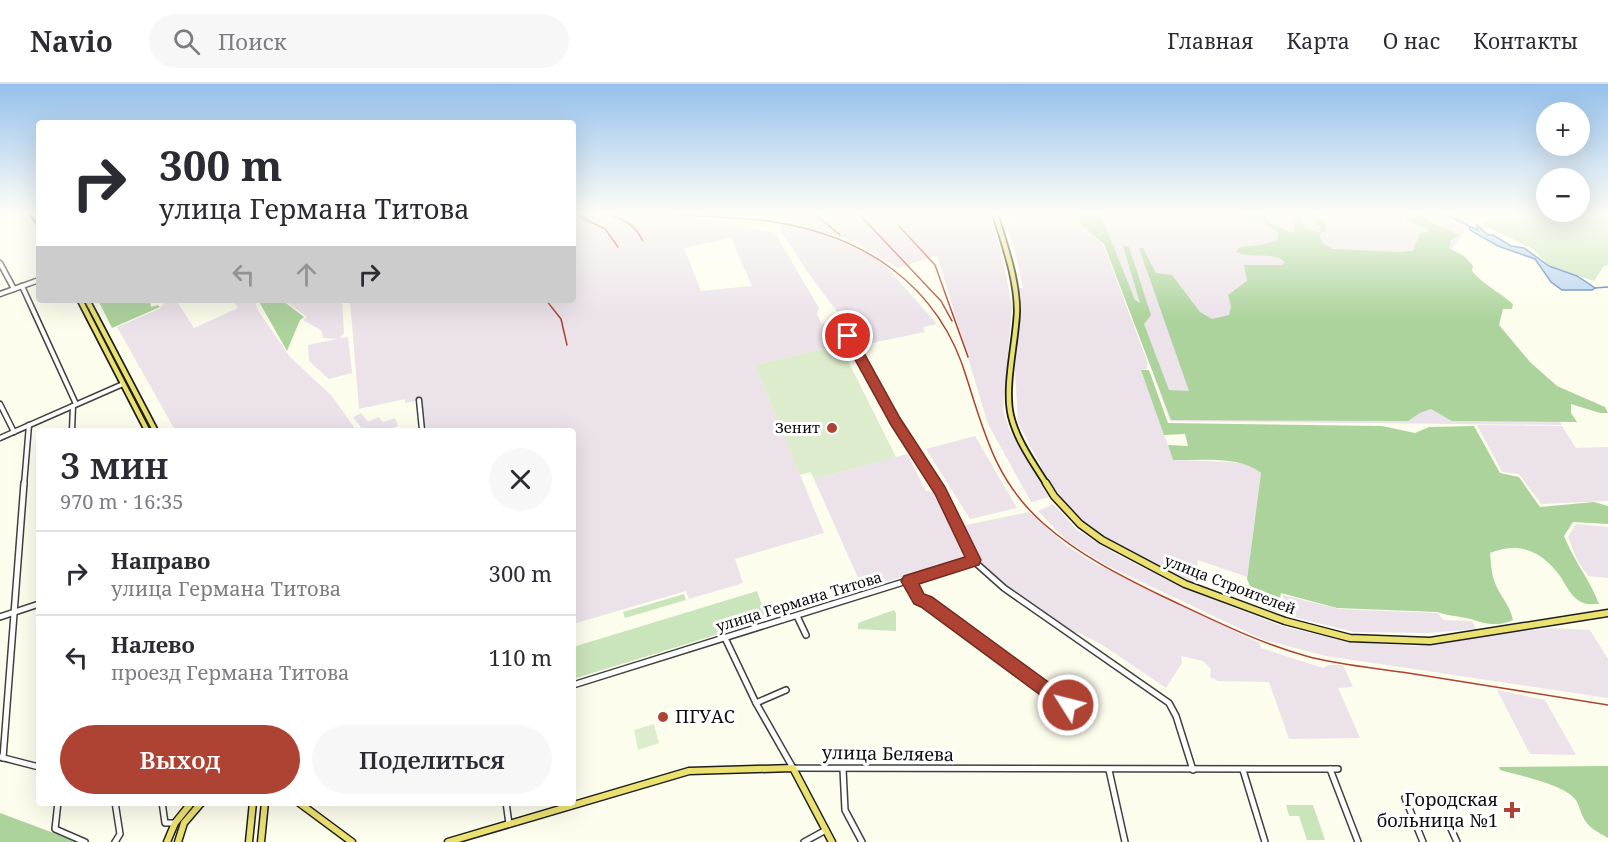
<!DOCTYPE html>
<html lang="ru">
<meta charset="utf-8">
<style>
body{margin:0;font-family:"Noto Serif",serif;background:#f7f7f7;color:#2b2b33;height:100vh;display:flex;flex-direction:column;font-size:22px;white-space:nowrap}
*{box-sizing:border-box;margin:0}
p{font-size:20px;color:#7c7c81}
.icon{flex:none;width:33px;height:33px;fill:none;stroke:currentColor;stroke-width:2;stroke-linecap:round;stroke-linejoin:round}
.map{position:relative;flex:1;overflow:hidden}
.details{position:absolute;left:36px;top:344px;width:540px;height:378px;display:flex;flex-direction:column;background:#fff;border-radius:6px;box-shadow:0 6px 24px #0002}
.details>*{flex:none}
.banner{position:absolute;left:36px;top:36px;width:540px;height:183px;border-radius:6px;box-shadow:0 6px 24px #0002;background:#fff;color:#2b2b33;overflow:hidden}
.buttons{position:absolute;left:1536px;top:18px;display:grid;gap:12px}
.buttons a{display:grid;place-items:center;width:54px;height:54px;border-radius:50%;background:#fff;box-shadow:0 6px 24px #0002;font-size:30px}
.pin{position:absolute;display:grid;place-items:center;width:51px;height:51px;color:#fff;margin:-26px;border:3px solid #fff;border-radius:50%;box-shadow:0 2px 6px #0007}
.me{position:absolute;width:66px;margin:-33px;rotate:306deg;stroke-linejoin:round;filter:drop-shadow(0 0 4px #0008)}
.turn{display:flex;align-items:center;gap:21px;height:126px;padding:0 24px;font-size:27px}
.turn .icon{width:78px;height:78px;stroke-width:2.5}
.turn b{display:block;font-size:42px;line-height:51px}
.lanes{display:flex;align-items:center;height:57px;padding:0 24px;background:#0003;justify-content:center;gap:30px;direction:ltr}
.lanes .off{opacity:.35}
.round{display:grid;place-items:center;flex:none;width:63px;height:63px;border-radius:32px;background:#f7f7f7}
.headline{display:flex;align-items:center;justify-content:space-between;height:102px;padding:0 24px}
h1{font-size:36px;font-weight:600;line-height:45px}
.button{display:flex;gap:12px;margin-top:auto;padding:12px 24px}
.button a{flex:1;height:69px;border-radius:36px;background:#ae4233;color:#fff;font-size:24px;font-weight:600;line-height:69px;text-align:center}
.button a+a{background:#f7f7f7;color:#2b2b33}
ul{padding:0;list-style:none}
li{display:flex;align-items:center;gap:18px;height:84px;padding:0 24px;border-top:2px solid #e1e1e2}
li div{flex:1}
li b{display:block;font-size:22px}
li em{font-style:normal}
header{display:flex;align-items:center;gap:36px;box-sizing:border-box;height:84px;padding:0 30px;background:#fff;border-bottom:2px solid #e1e1e2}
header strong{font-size:28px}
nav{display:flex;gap:33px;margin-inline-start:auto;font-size:21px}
.search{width:420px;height:54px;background:#f7f7f7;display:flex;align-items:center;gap:15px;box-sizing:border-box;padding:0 21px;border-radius:33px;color:#7c7c81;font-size:22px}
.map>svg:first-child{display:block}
.industrial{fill:#ebe2ea;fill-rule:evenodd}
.green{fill:#cae4bb}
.forest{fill:#acd39c}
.pitch{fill:#dceccc}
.water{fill:#b8d1f0;stroke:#467bbf;stroke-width:1.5}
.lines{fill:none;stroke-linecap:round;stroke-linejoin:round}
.stream{stroke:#467bbf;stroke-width:1.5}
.minor-far1-casing{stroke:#404040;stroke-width:7}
.minor-casing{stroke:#404040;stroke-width:8}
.major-far1-casing{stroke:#1e1e1e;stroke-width:8}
.major-casing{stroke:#1e1e1e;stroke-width:9}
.minor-far1{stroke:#fff;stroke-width:4}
.minor{stroke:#fff;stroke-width:5}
.major-far1{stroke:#ebe171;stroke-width:4.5}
.major{stroke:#ebe171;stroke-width:6}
.rail{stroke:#ae4233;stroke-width:1.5}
.route{fill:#ae4233;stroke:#712b21;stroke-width:1.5}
.poi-dot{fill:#ae4233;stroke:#fff;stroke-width:2}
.labels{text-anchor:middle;stroke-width:6;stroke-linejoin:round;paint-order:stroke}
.poi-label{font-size:15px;fill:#0d0d0d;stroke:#fff;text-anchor:end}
.street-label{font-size:15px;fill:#0d0d0d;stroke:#fff}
.near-poi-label{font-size:18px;fill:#0d0d0d;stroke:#fff;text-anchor:start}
.near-street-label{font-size:18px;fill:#0d0d0d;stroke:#fff}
</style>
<header>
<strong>Navio</strong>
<div class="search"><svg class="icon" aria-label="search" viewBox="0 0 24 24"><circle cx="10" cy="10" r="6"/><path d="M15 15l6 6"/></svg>Поиск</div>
<nav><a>Главная</a><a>Карта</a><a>О нас</a><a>Контакты</a></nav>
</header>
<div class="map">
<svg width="1608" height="758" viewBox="0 0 1608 758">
<rect width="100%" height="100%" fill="#fdfdee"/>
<g class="industrial">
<path d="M573 129H609L724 137 775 149 819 224 817 230 821 239 828 241 840 261 755 281 824 449 735 475 743 499 689 515 686 507 573 540V346H426L421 316 405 319V315L359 325 350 216H573ZM731 154 752 202 701 207 684 164Z"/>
<polygon points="783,129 990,129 1002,171 1012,223 1003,326 1009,345 1049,413 1031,418 988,340 937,171 898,184 855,158 780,135"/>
<polygon points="1005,129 1076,129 1080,142 1103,160 1147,277 1147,285 1142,286 1173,376 1230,378 1250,381 1261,389 1247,493 1198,476 1195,499 1156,482 1125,466 1083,438 1062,415 1046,392 1018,338 1015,285 1020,226 1018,204 1023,204 1015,167 1006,140 1027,137 1007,137"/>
<polygon points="1097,129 1484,129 1472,136 1449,170 1481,213 1562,341 1170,337"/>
<polygon points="780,140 817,148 869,170 890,187 937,240 923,243 925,248 862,261 809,190 780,146"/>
<polygon points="167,216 176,216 194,244 238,224 233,216 254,216 259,228 290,273 332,312 356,346 175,346 117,243 159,225"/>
<polygon points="284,216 342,216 344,249 340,254 348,253 352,289 329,295 309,277 308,261 338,255 323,254 321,246 303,236 307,233"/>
<polygon points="361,329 368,338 378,333 383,338 395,334 398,342 389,346 363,346 353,333"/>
<polygon points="1477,341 1562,342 1576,364 1608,363 1608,417 1541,420 1519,390 1502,388"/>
<polygon points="975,352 1017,424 970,435 926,365"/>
<polygon points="907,370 926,407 935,408 953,439 957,452 955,454 966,473 863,505 814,395"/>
<polygon points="1053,420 1077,446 1116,470 1183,504 1285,543 1349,558 1415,562 1549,544 1590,546 1608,575 1608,614 1326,572 1264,556 1106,481 1067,457 1038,427"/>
<polygon points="1029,428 1067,462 1092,478 1259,559 1261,564 1323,584 1328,581 1343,581 1353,603 1338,604 1360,654 1289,655 1269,598 1218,597 1210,593 1211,585 1203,577 1181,572 1182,579 1166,604 1104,562 1080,549 1072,548 1002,499 979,476 961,442"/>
<polygon points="1576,440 1608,443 1608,494 1588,492 1577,476 1568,453"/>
<polygon points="1283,511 1339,525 1438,529 1443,536 1472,537 1476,545 1428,549 1354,548 1282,530"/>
<polygon points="1497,606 1545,616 1576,671 1530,670"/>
</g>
<g class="green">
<polygon points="1497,129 1608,129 1608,181 1604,182 1594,197 1550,182 1533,165 1482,140"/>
<polygon points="757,507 767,535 573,595 573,563"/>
<polygon points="684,510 686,516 625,534 623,528"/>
<polygon points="894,526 896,529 896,547 858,545 858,539"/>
<polygon points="1286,721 1313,721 1325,756 1307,756 1299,732 1289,732"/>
</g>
<g class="forest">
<path d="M1077 129H1100L1135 216 1140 219 1123 162 1129 163 1151 231 1144 240 1169 306 1189 307 1139 164H1143L1156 189 1172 191 1200 228 1212 235 1229 231 1231 223 1228 211 1247 197 1244 181H1282L1285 178C1273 167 1251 175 1236 168L1240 163 1261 161 1277 156 1279 149 1264 139 1232 129H1262L1270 139 1292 149 1294 147 1295 132 1300 133C1302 143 1311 149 1321 148L1320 142 1308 129H1317L1327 142 1325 147 1319 151 1323 159 1332 165 1400 168 1413 167 1420 149 1429 148 1427 144 1407 137 1404 129H1419L1433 139 1459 151 1451 156 1449 164 1464 172 1473 182 1472 187C1483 200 1499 208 1513 220L1512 225H1503L1499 241 1530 278 1557 302 1605 323 1608 329H1600L1571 320V329L1577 338 1452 337 1431 325 1420 329 1408 337 1171 336 1104 160 1081 141Z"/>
<polygon points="98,216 150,216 151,223 158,221 160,223 112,244"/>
<polygon points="258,216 282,216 304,233 300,236 287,267"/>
<path d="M1141 286H1149L1168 339 1382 342 1415 349 1429 343 1474 342 1500 389 1519 393 1540 423 1594 418 1608 422V440L1573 438 1564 452C1574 477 1590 496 1599 520 1593 520 1586 521 1581 518 1571 513 1566 501 1560 492 1542 467 1519 457 1490 469 1491 477 1491 486 1493 493 1497 509 1510 520 1513 536 1496 543 1487 540 1470 535 1459 532 1448 532 1437 528L1337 524 1281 509 1278 527 1270 526 1256 516 1247 495 1261 389C1238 371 1201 377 1173 376L1168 361 1188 362 1185 350 1164 351Z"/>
<path d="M1608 682V754C1598 748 1588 744 1583 733 1580 727 1579 720 1575 715 1564 701 1518 691 1500 686L1499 683Z"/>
<polygon points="0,729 78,758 0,758"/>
</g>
<g class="pitch">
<polygon points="840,261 896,373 814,395 811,388 800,391 755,281"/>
<polygon points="654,640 659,659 638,666 634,646"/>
</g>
<polygon class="water" points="1477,141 1488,151 1493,151 1511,162 1524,164 1549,182 1577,192 1595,204 1592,206 1562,206 1551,198 1535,175 1498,162 1470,146 1469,142 1478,146"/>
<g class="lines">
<g class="stream">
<polyline points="1443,129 1469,142"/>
<polyline points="1595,204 1608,203"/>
</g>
<g class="minor-far1-casing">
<g id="minor-far1">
<polyline points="0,179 14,205"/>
<polyline points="22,202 76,320"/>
<polyline points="0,210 39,196"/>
<polyline points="848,252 895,337 936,401"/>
<polyline points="419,316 422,346"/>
<polyline points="0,320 14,348"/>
<polyline points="72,346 73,322"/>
<polyline points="0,354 123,300"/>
<polyline points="24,401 29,341"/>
</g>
</g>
<g class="minor-casing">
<g id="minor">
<polyline points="935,399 977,480 1004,504 1169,619 1176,632 1193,686"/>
<polyline points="909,497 919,515 1085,634"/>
<polyline points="797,532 806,551"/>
<polyline points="0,533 39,520"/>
<polyline points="725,554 756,619 793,684 1338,685"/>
<polyline points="573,601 974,476"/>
<polyline points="756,619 786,606"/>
<polyline points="0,673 39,683"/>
<polyline points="3,674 24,399"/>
<polyline points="843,685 845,726 862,758"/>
<polyline points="1330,685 1358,758"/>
<polyline points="1109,686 1125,758"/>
<polyline points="1243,686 1265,758"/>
<polyline points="1405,714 1423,758"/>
<polyline points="58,718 55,745 85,758"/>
<polyline points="115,718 120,750 115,758"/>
<polyline points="162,718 165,739 175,739"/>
<polyline points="506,718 509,740"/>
<polyline points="1448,738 1457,758"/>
<polyline points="804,758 826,746"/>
</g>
</g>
<g class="major-far1-casing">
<g id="major-far1">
<polyline points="33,129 39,139"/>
<path d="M995 129C1004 160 1017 194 1017 227 1016 258 1004 303 1011 332 1017 357 1034 380 1047 401"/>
<polyline points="80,216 147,346"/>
<polyline points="87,216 155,346"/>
</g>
</g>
<g class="major-casing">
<g id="major">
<polyline points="1046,399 1054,412 1080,440 1102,456 1185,500 1285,537 1350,554 1430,557 1608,529"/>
<polyline points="298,718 352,758"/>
<polyline points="167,758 175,739 192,718"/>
<polyline points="178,758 184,739 202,718"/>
<polyline points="249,758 253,718"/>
<polyline points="261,758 265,718"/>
<polyline points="448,758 689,687 793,684 832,758"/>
</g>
</g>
<use href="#minor-far1" class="minor-far1"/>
<use href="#minor" class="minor"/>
<use href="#major-far1" class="major-far1"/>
<use href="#major" class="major"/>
<g class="rail">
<polyline points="573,129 605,145 618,163"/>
<path d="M598 129C618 132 634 138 643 157"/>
<polyline points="638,129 664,130"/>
<path d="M658 129C694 133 731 132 767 137 863 150 939 200 967 295 985 352 997 399 1044 440 1079 471 1121 492 1162 512 1209 534 1256 558 1306 572 1339 581 1375 584 1408 589 1475 600 1541 610 1608 621"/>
<polyline points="814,129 840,151"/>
<polyline points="858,129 941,217 952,237"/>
<polyline points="899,142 935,181 968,273"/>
<polyline points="546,216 561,235 567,261"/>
</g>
</g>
<linearGradient id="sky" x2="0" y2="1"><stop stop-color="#95c0eb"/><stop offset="0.55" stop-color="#fefef7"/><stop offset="1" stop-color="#fefef7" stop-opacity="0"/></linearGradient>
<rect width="1608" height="235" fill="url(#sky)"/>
<polygon class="route" points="848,247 853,249 900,334 945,403 981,476 979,481 919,500 924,510 932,513 1073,616 1076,621 1073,627 1068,629 1062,627 921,523 914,520 901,497 904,492 965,473 935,410 891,341 842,252"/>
<g class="poi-dot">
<circle cx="832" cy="344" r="6"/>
<circle cx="663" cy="633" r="6"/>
<path d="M1509 717h6v6h6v6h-6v6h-6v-6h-6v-6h6z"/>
</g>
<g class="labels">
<g class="poi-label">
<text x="820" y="349">Зенит</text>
</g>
<g class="street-label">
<text transform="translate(1230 501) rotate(21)" y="5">улица Строителей</text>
<text transform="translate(799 518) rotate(-17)" y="5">улица Германа Титова</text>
</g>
<g class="near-poi-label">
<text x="675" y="639">ПГУАС</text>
<text x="1498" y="722" text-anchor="end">Городская<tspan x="1498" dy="21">больница №1</tspan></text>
</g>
<g class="near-street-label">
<text transform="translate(888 670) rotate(1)" y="6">улица Беляева</text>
</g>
</g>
</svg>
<div class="buttons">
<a>+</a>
<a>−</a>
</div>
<div class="pin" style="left:848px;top:252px;background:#d93025"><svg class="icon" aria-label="arrive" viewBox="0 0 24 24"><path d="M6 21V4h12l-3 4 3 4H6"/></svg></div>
<svg class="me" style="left:1068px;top:621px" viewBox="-20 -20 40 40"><circle r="17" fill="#ae4233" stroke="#fff" stroke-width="3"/><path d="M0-11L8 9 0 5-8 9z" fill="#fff"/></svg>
<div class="banner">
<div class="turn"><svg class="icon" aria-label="right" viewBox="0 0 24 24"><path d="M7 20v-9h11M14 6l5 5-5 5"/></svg><div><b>300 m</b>улица Германа Титова</div></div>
<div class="lanes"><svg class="icon off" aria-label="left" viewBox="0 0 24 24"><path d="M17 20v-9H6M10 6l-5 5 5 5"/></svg><svg class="icon off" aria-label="ahead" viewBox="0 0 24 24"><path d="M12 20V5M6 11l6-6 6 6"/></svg><svg class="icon" aria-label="right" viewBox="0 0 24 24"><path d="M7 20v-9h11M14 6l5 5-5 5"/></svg></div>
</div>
<section class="details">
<div class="headline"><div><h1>3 мин</h1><p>970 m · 16:35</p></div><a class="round"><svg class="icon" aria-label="close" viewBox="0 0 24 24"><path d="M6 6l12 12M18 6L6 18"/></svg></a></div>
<ul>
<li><svg class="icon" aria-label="right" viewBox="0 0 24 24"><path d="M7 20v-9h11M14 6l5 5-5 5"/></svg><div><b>Направо</b><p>улица Германа Титова</p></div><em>300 m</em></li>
<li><svg class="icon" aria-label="left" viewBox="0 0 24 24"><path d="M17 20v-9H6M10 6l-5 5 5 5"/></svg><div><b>Налево</b><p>проезд Германа Титова</p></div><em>110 m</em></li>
</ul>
<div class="button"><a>Выход</a><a>Поделиться</a></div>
</section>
</div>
